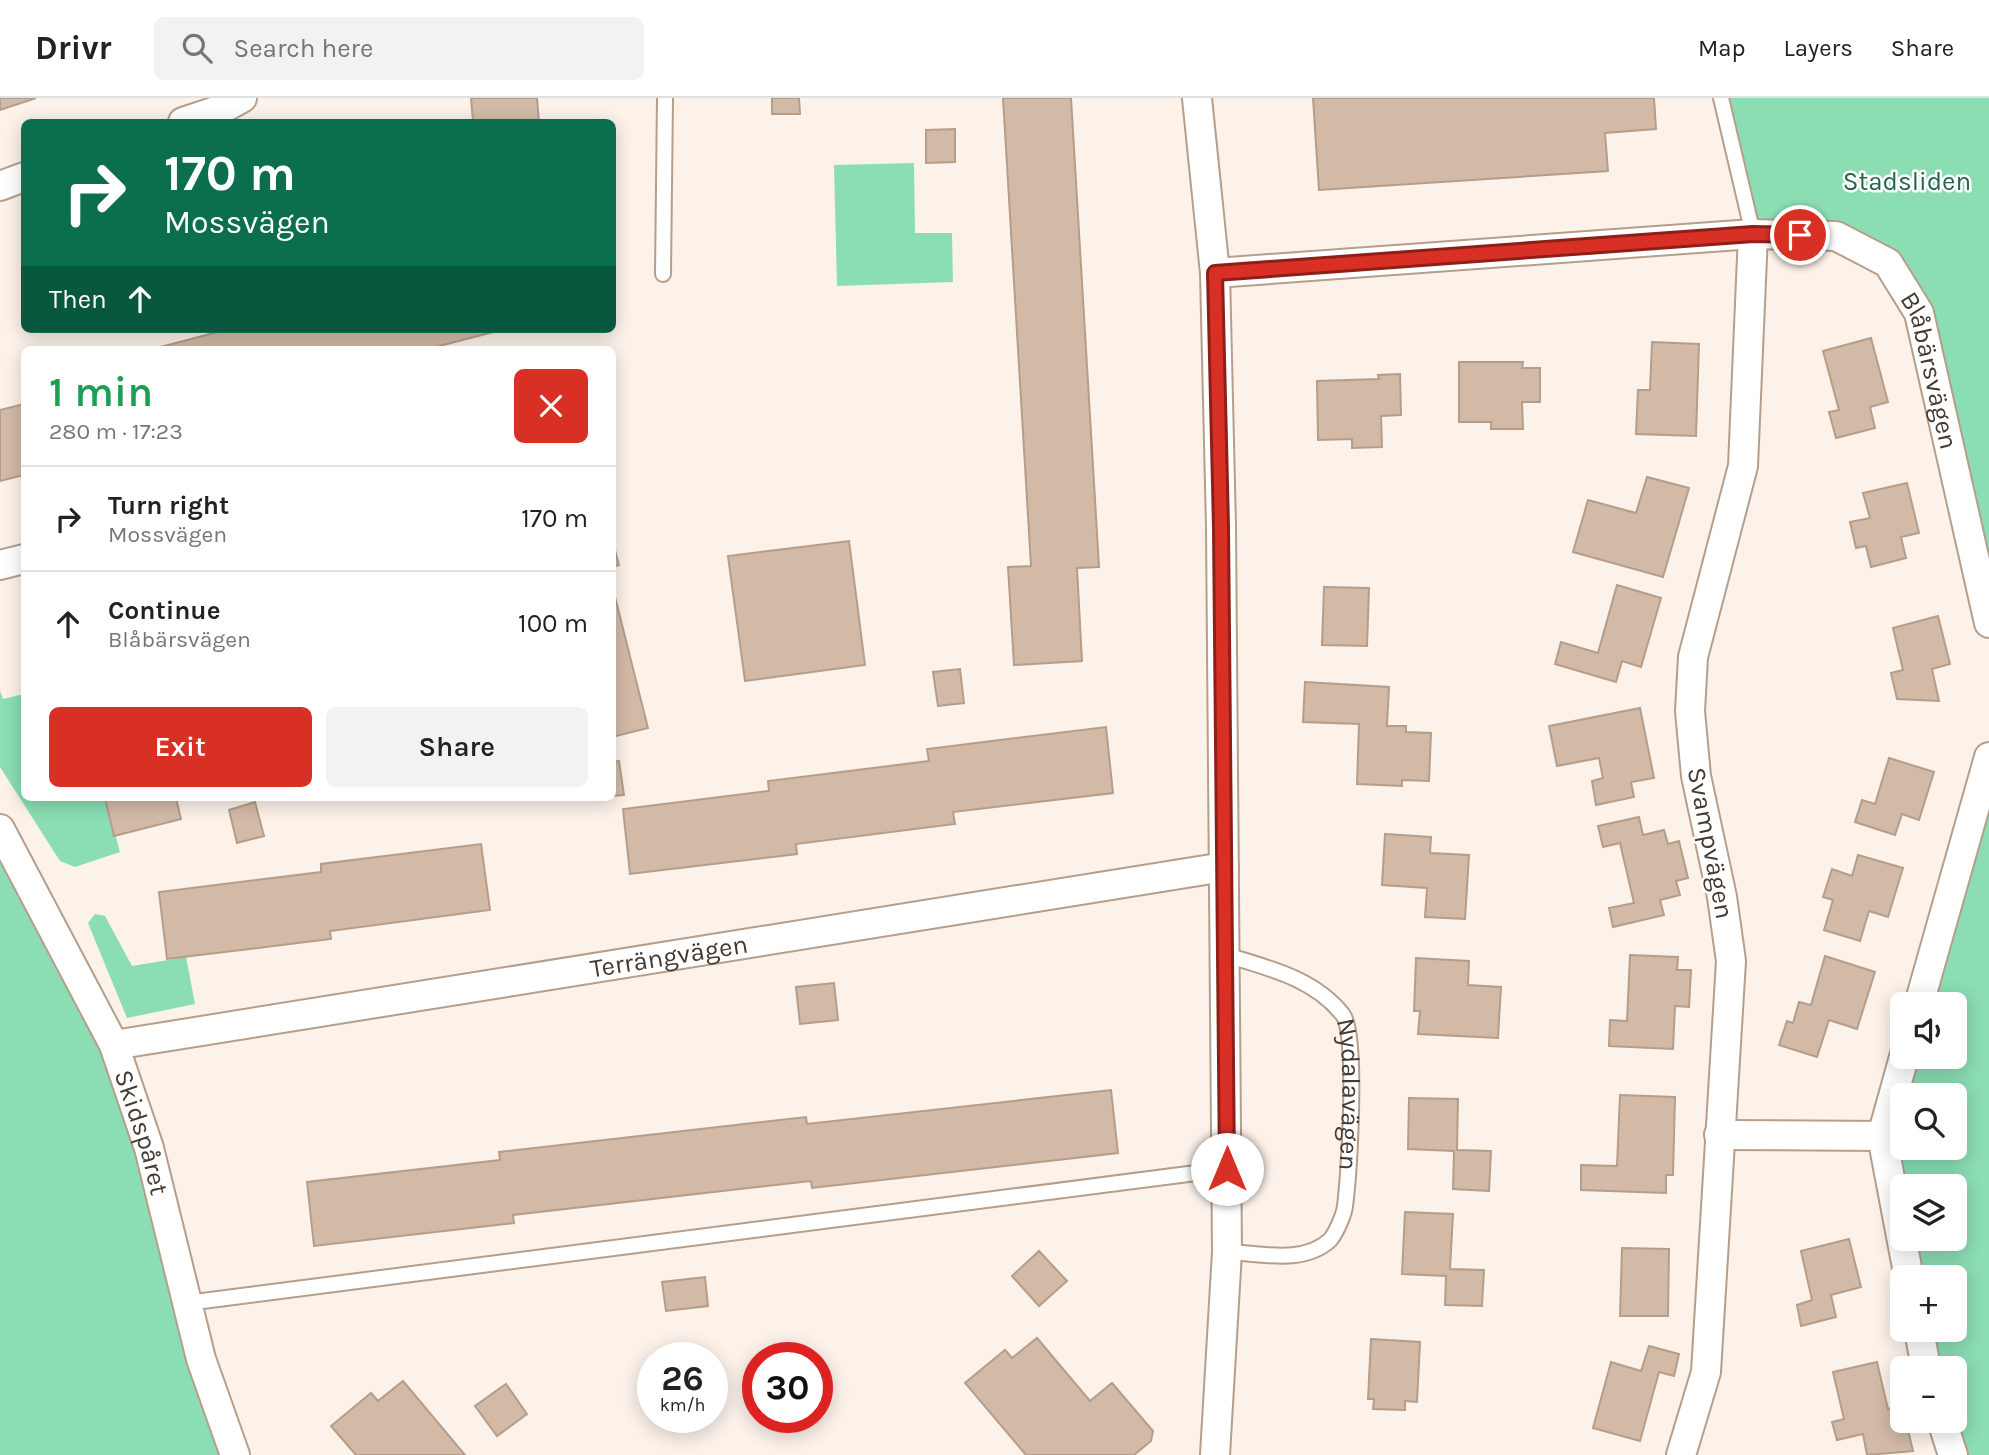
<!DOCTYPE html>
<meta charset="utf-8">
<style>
body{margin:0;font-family:Karla,sans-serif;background:#f2f2f2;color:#222;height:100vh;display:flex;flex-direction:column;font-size:26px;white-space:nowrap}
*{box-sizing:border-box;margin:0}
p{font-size:23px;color:#767676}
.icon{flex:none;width:38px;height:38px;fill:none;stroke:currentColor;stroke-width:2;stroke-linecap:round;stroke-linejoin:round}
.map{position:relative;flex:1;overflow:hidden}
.drawer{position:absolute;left:21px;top:248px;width:595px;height:455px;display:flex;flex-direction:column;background:#fff;border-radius:10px;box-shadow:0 4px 18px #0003}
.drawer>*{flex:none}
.banner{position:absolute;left:21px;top:21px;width:595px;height:214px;border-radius:10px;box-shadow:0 4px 18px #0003;background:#0b6e4f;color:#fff;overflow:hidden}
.buttons{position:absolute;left:1890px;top:894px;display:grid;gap:14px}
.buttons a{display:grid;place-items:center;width:77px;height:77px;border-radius:10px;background:#fff;box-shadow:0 4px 18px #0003;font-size:35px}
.speed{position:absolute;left:637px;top:1244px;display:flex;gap:14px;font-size:35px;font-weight:700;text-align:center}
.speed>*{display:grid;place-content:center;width:91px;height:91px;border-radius:50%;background:#fff;box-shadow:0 4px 18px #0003;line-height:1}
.speed small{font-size:18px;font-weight:400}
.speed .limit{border:10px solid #d22;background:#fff;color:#111}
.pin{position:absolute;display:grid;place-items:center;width:60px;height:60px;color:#fff;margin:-30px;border:4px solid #fff;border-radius:50%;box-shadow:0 2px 7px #0007}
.me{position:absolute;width:77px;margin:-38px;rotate:0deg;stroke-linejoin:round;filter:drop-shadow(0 0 5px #0008)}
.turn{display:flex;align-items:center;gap:24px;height:147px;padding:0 28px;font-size:32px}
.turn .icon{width:91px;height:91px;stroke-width:2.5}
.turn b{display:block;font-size:49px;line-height:60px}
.then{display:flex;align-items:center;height:66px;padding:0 28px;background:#0003;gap:14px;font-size:26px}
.round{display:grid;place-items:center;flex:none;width:74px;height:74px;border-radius:10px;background:#f2f2f2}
.headline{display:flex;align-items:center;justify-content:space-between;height:119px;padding:0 28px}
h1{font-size:42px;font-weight:600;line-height:52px;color:#1e9e55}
.button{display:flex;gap:14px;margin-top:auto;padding:14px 28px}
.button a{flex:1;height:80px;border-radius:10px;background:#d93025;color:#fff;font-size:28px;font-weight:600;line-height:80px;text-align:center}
.button a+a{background:#f2f2f2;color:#222}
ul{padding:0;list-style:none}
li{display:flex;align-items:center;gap:21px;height:105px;padding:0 28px;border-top:2px solid #e0e0e0}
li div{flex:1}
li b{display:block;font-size:26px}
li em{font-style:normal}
header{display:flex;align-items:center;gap:42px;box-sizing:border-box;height:98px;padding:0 35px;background:#fff;border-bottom:2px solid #e0e0e0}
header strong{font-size:33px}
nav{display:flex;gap:38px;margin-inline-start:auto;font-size:24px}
.search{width:490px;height:63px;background:#f2f2f2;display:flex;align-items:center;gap:18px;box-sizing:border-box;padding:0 24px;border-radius:10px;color:#767676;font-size:26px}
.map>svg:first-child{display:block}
.green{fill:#8bddb4;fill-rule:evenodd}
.building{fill:#d2baa6;stroke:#b59d89;stroke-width:2}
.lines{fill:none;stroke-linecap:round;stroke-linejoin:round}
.lane-casing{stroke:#b69e8b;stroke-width:18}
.street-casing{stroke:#b69e8b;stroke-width:32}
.lane{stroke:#fff;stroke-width:14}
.street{stroke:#fff;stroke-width:28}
.route-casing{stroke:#8d1f18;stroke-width:18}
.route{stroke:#d93025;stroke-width:12}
.labels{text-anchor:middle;stroke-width:5;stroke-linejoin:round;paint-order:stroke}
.park-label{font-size:26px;fill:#266549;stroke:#fff}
.street-label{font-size:26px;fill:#443a31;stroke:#fff}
</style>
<header>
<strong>Drivr</strong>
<div class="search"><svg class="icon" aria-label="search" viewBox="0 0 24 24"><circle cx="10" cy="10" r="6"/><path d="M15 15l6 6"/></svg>Search here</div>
<nav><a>Map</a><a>Layers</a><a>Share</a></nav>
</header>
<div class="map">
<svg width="1989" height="1357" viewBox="0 0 1989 1357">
<rect width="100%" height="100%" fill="#fcf2ea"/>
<g class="green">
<polygon points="1721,0 1989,0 1989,525 1924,238 1888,165 1836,138 1753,136"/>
<polygon points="914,65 915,135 952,135 953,184 837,188 834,67"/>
<polygon points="0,593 3,601 24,596 24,700 105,700 120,754 75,769 60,763 0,669"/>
<path d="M1989 659V1357H1953L1942 1323H1955V1270H1926L1919 1232H1955V1180L1909 1179 1882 1038 1904 959H1955V906H1919ZM1902 998H1955V1050H1902ZM1902 1088H1955V1141H1902Z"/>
<polygon points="0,731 114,947 235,1357 0,1357"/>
<polygon points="95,816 105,818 132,868 186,859 195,906 127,920 88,825"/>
</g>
<g class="building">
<polygon points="0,0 36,0 0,12"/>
<polygon points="471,0 537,0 539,24 473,24"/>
<polygon points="772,0 799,0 800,16 772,16"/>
<polygon points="1003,0 1071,0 1099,469 1077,470 1082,563 1014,567 1008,469 1031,468"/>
<polygon points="1313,0 1654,0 1656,31 1605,35 1608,73 1319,92"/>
<polygon points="955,31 955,64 926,65 926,32"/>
<polygon points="229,231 505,231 424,252 149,252"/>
<polygon points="1871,240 1888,304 1870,309 1875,330 1836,340 1829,314 1839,312 1823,253"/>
<polygon points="1652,244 1699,246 1696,338 1636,336 1638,292 1650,292"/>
<polygon points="1459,264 1523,264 1522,270 1540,270 1540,304 1522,304 1523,331 1491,331 1491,324 1459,324"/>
<polygon points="1400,276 1401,317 1381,318 1382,349 1352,350 1352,341 1318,342 1317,283 1379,281 1378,277"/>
<polygon points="24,306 24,377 0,383 0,312"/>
<polygon points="1647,379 1689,390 1663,479 1573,454 1588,402 1636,415"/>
<polygon points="1907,385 1919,435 1901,439 1906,460 1871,469 1866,448 1856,450 1850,424 1870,420 1863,395"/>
<polygon points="612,441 619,467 612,469"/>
<polygon points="849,443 865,567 745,583 728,458"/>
<polygon points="612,487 648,630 612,639"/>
<polygon points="1617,487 1661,500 1641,569 1622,563 1616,584 1555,566 1561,544 1598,555"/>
<polygon points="1324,489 1369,490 1367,548 1322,547"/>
<polygon points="1938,518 1950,566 1932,571 1939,603 1897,601 1891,575 1903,572 1893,530"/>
<polygon points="960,571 964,605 938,608 933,574"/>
<polygon points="1305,584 1389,589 1387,628 1406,628 1406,634 1431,635 1429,683 1402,682 1402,688 1357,686 1359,626 1303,624"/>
<polygon points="1640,610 1654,680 1631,684 1634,699 1596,707 1592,683 1603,680 1599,660 1557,668 1549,628"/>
<polygon points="1106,629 1113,695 953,714 955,726 796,746 797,756 630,776 623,711 769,693 768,683 929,663 927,651"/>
<polygon points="1889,660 1934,674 1919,722 1902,716 1895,737 1855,724 1862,702 1875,706"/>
<polygon points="619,663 624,697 612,698 612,664"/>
<polygon points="105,700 176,700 181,721 114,738"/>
<polygon points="255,704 264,738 237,745 229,712"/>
<polygon points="1639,719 1643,737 1664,732 1668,746 1679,743 1688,780 1676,783 1680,797 1660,802 1664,817 1613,829 1609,810 1634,805 1620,745 1603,749 1598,728"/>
<polygon points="1385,736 1431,739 1430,755 1469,757 1465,821 1425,819 1427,790 1382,787"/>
<polygon points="481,746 490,812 330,833 331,841 167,861 159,794 321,774 321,766"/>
<polygon points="1858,757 1903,770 1888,819 1869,813 1860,843 1824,832 1833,802 1823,799 1832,771 1852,778"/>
<polygon points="1630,857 1678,859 1677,872 1691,872 1689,909 1675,908 1673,951 1609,948 1610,922 1627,923"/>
<polygon points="1825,858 1875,874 1857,931 1829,922 1817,959 1779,947 1787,923 1793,925 1799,904 1811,907"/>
<polygon points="1416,860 1469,863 1468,887 1501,889 1498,940 1418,936 1420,913 1414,913"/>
<polygon points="834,885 838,922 800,926 796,889"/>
<polygon points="1111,992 1118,1055 812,1090 811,1083 513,1117 514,1125 314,1148 307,1084 500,1062 499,1054 806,1019 807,1026"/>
<polygon points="1620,997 1675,999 1673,1077 1666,1077 1666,1095 1581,1092 1581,1067 1617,1068"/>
<polygon points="1409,1000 1458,1001 1457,1052 1491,1053 1489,1093 1453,1091 1454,1053 1408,1051"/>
<polygon points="1405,1114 1453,1116 1450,1171 1484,1172 1482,1208 1445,1207 1446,1178 1402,1176"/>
<polygon points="1849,1141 1861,1189 1831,1197 1836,1219 1801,1228 1797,1207 1812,1202 1801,1153"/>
<polygon points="1622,1150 1669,1151 1668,1218 1620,1218"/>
<polygon points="1039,1153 1067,1183 1039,1208 1012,1178"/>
<polygon points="705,1179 708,1208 666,1213 662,1184"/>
<polygon points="1037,1240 1090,1303 1112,1285 1153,1333 1151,1343 1134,1357 1026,1357 965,1285 1005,1252 1012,1260"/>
<polygon points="1371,1241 1420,1244 1417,1304 1405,1303 1405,1312 1373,1311 1374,1301 1368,1301"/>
<polygon points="1649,1248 1679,1256 1674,1278 1659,1274 1640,1343 1593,1330 1611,1264 1641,1273"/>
<polygon points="1877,1264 1888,1311 1895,1309 1899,1324 1906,1323 1913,1353 1867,1357 1863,1336 1837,1342 1832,1324 1844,1321 1833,1274"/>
<polygon points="403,1283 465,1357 356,1357 331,1328 371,1295 378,1303"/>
<polygon points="506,1286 527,1316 497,1338 475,1308"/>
</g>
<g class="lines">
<g class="lane-casing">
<g id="lane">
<polyline points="1721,0 1753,136"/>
<polyline points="663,176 665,0"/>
<path id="s1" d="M1226 857C1268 870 1314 880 1343 917 1358 937 1349 1077 1345 1108 1344 1117 1336 1135 1330 1142 1303 1167 1260 1155 1227 1154"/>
<polyline points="187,1205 1227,1071"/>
</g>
</g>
<g class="street-casing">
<g id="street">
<polyline points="1197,0 1215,175 1221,429 1227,1154 1215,1357"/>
<polyline points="183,24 222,11 242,0"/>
<polyline points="0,88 24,79"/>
<path id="s2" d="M1215 175 1753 136 1836 138 1888 165 1919 215 1989 525"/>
<polyline points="0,467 24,461"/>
<path id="s3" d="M0 731 114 947 149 1050 201 1261 235 1357"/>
<polyline points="1919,906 1989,659"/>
<path id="s4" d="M114 947 1224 769"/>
<polyline points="1904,959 1882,1038 1909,1180"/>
<polyline points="1719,1037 1882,1038"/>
<polyline points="1919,1232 1926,1270"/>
<polyline points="1942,1323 1953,1357"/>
<polyline points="1681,1357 1706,1274 1731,863 1722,799 1696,678 1690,613 1693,559 1743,368 1753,136"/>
</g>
</g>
<use href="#lane" class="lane"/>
<use href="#street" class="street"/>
</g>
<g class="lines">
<g class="route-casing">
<polyline id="route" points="1227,1071 1221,429 1215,175 1753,136 1800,137"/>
</g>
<use href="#route" class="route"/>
</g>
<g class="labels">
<g class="park-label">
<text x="1907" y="92">Stadsliden</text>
</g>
<g class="street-label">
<text dy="9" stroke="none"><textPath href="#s2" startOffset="798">Blåbärsvägen</textPath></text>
<text transform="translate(1711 745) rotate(79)" y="9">Svampvägen</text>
<text dy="9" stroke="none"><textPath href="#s4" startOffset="562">Terrängvägen</textPath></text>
<text dy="9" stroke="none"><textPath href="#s1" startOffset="214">Nydalavägen</textPath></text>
<text dy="9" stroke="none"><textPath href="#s3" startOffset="336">Skidspåret</textPath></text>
</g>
</g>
</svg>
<div class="buttons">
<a><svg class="icon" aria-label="sound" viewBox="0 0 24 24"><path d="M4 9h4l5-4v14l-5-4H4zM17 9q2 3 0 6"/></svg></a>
<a><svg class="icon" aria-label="search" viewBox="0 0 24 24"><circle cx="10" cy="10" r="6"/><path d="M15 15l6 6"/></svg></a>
<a><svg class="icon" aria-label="layers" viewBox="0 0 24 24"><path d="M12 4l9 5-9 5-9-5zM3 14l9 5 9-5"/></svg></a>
<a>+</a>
<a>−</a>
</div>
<div class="speed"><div>26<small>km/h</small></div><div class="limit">30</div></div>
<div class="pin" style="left:1800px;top:137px;background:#d93025"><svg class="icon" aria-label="arrive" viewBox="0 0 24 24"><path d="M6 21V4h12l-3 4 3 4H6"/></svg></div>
<svg class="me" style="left:1227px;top:1071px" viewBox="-20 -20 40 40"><circle r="19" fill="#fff"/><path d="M0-13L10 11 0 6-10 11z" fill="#d93025"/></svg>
<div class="banner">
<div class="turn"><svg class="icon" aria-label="right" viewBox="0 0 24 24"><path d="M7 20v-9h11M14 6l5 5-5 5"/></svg><div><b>170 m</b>Mossvägen</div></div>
<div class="then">Then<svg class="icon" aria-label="ahead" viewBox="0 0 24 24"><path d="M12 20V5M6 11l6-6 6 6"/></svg></div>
</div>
<section class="drawer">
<div class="headline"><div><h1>1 min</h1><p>280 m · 17:23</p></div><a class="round" style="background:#d93025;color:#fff"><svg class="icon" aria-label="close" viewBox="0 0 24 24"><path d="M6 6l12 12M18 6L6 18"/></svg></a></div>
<ul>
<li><svg class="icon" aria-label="right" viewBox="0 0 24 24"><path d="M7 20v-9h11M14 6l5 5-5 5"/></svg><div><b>Turn right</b><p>Mossvägen</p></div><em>170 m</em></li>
<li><svg class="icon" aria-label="ahead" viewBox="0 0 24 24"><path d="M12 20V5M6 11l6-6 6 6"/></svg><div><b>Continue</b><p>Blåbärsvägen</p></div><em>100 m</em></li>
</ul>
<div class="button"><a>Exit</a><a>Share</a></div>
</section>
</div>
